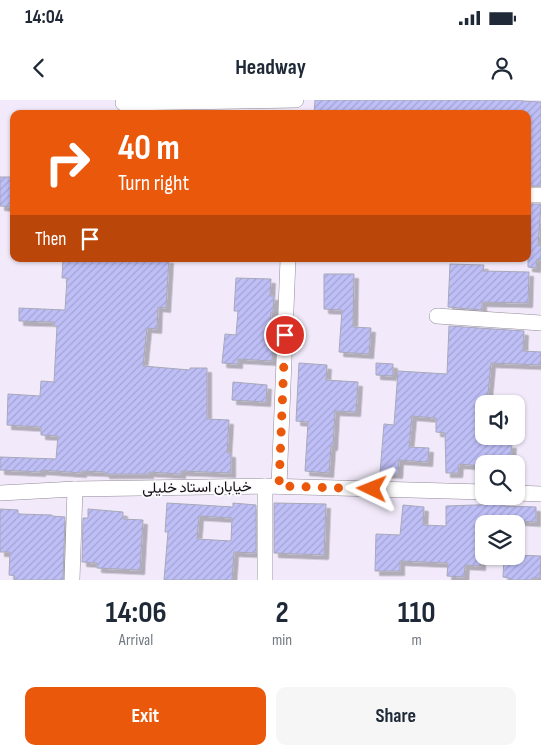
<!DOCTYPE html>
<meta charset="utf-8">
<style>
body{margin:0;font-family:"Sofia Sans Condensed",Vazirmatn,sans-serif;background:#f6f6f7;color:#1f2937;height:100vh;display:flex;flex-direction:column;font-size:19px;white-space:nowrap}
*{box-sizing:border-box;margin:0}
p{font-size:16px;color:#747a83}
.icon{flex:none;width:28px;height:28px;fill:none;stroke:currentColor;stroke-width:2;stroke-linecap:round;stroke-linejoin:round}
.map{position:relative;height:480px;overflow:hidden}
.drawer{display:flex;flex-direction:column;background:#fff;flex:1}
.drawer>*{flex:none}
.hud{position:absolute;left:10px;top:10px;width:521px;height:152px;border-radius:10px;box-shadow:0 1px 4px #0004;background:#ea580c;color:#fff;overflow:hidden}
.controls{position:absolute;left:475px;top:295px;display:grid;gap:10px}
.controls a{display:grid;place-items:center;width:50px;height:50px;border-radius:10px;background:#fff;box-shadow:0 1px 4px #0004;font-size:25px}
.pin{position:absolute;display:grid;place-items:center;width:42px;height:42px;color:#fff;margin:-21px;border:2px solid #fff;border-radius:50%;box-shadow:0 1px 5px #0007}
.me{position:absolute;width:55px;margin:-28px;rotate:272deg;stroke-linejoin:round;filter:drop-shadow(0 0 4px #0008)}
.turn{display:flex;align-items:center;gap:18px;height:105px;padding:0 25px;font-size:22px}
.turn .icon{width:65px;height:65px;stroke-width:2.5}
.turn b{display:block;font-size:35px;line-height:42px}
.then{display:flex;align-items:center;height:48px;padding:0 25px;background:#0003;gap:10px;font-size:19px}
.eta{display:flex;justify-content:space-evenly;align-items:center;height:85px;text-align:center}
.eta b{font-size:30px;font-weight:700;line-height:35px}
.button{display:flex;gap:10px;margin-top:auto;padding:10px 25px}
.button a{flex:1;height:58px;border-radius:10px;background:#ea580c;color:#fff;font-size:20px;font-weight:700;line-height:58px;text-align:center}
.button a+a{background:#f6f6f7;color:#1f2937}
.status{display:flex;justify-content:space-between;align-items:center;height:35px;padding:0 25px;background:#fff;direction:ltr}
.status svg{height:14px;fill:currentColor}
header{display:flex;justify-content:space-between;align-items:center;height:65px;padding:0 25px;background:#fff;font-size:22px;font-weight:700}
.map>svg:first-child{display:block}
.building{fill:url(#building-hatch);stroke:#a7a8b8;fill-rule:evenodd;filter:url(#shadow)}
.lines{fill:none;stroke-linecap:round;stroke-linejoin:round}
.minor-casing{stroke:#928a99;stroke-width:16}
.minor{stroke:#fff;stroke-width:15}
.route{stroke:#ea580c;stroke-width:9;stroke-dasharray:0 16.2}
.labels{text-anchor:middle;stroke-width:4;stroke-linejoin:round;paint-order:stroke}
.street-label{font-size:15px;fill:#110e14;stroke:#fcfafd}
</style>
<div class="status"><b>14:04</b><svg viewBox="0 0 49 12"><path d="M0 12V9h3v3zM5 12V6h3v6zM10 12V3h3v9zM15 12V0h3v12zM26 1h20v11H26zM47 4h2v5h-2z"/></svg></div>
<header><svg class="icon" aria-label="back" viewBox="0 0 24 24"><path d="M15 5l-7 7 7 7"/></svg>Headway<svg class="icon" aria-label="person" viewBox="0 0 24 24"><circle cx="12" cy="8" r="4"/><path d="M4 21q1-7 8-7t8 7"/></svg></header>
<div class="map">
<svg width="541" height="480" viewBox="0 0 541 480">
<defs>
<pattern id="building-hatch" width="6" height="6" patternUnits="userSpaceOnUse" patternTransform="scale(1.25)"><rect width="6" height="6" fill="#bfbff7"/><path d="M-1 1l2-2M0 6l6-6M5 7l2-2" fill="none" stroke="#a3a3d3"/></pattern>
<filter id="shadow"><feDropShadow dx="4.5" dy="4.5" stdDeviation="0" flood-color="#0004"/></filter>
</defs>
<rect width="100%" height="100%" fill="#f2eafa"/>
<g class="building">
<polygon points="315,0 522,0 522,1 541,2 541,86 528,86 528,14 314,14"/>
<polygon points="0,77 14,77 14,107 0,106"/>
<polygon points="528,104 541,104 538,145 541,146 541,160 537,159 536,168 528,167"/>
<polygon points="63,159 169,159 166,208 158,207 157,229 147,228 143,266 190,270 190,268 207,268 207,319 229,320 227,353 231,353 231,373 181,371 181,374 149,372 149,374 105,374 105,372 82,371 82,373 41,370 41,372 0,370 0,357 56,359 58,336 41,335 41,327 7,325 8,294 40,296 41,281 54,282 57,226 54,226 54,222 19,221 19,208 65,210 67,178 62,178"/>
<polygon points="450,164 484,165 483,171 529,172 528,203 482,202 482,210 448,207"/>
<polygon points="324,174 354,174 353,227 371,228 369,254 339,252 342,210 324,209"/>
<polygon points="236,178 271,179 270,196 274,196 273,212 271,212 269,243 273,244 272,261 238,259 238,264 222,263 225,234 236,235 238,211 234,211"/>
<polygon points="449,226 524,231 523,251 541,252 541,265 491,263 487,304 484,304 484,336 499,336 499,343 512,344 510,364 483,364 483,366 459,364 458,373 446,373 445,333 436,332 436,318 412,316 409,347 429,348 428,362 399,360 398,374 380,373 384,324 394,325 398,271 447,274"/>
<polygon points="299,263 327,265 326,280 358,282 356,312 335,311 333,346 331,346 329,373 305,371 308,322 296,321"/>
<polygon points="376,263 393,264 393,276 376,275"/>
<polygon points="233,282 267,285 266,302 232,300"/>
<path d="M167 403 233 407V403L256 405V453L234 452 232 480H164L168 432H165ZM199 416 232 418 231 441 197 439Z"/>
<polygon points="274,403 326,404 324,455 274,453"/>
<polygon points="504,404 504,406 536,407 536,422 505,420 505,423 484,424 484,456 481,456 481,466 465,465 464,477 447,476 448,463 400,461 400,471 375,471 376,434 400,435 403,405 424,407 423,425 446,426 446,406"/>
<polygon points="0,409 18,410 18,414 52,415 52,416 65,417 63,480 14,480 15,476 9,475 10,452 0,452"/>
<polygon points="88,409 123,412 123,419 143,420 140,470 97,468 97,463 82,462 83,418 88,418"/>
<polygon points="516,455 541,456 540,478 532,478 532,480 509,480 510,478 503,477 504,456 516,456"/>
</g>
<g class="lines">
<g class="minor-casing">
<g id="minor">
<polyline points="123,3 296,0"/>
<polyline points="528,95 541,95"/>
<polyline points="437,216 541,223"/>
<polyline points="279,386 288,159"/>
<polyline points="0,393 75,389 265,386 484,392"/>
<polyline points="516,393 541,394"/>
<polyline points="72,480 75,389"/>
<polyline points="265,480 265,386"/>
</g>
</g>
<use href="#minor" class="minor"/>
</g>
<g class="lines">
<polyline class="route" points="285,235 279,386 372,389"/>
</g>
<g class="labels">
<g class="street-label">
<text transform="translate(197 387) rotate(-1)" y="5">خیابان استاد خلیلی</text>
</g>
</g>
</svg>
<div class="controls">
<a><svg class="icon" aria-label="sound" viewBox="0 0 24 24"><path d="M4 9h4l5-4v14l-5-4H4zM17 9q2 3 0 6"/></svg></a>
<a><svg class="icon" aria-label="search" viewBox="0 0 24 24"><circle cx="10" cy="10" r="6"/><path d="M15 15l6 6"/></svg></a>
<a><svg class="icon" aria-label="layers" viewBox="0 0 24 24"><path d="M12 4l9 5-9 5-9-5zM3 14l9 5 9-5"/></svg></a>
</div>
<div class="pin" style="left:285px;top:235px;background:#d93025"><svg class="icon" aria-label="arrive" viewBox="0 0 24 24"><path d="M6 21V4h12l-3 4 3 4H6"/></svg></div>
<svg class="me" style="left:372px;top:389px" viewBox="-20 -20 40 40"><path d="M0-17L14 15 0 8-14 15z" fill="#ea580c" stroke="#fff" stroke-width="4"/></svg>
<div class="hud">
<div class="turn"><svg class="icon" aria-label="right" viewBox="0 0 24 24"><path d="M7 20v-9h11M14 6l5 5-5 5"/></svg><div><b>40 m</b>Turn right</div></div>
<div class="then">Then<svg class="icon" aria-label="arrive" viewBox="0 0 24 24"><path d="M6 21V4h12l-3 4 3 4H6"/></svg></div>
</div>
</div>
<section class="drawer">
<div class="eta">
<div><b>14:06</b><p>Arrival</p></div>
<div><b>2</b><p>min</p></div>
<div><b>110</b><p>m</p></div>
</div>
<div class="button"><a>Exit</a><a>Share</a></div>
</section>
